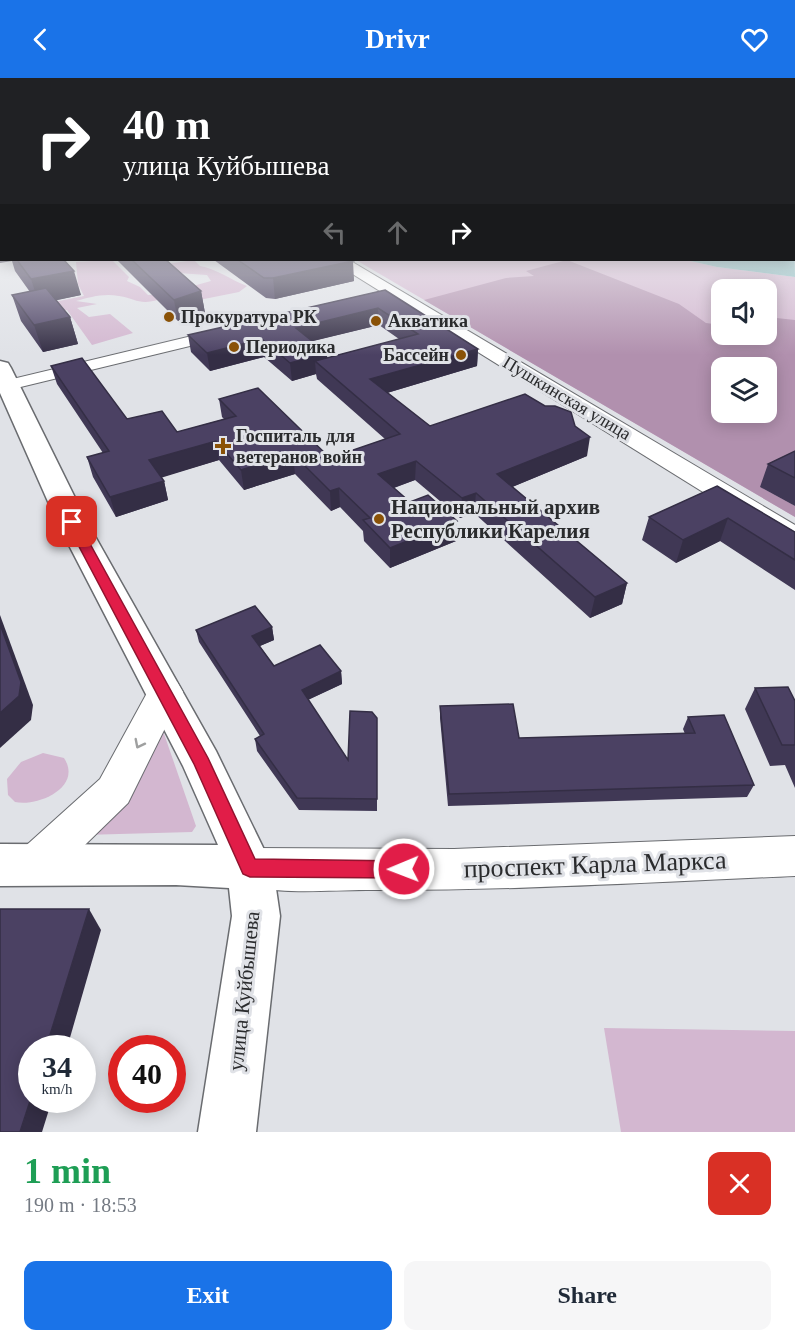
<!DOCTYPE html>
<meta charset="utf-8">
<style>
body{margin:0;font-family:"Times New Roman",serif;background:#f6f6f7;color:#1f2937;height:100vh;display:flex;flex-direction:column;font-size:22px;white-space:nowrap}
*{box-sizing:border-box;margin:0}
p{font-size:20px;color:#747a83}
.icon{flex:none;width:33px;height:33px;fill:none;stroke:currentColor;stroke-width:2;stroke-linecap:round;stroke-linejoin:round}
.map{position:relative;height:1054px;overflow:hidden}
.side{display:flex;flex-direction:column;background:#fff;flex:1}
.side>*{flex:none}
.banner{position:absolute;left:0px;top:0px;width:795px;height:183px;box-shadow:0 3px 15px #0003;background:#202124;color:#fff;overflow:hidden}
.buttons{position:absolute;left:711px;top:201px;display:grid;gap:12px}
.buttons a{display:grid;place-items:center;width:66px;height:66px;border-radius:12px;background:#fff;box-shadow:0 3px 15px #0003;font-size:30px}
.speed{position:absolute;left:18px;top:957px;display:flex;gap:12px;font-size:30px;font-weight:700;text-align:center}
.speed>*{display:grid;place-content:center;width:78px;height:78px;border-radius:50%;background:#fff;box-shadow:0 3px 15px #0003;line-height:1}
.speed small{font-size:15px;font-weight:400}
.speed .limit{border:9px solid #d22;background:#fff;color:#111}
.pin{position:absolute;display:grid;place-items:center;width:51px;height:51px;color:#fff;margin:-26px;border-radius:12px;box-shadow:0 3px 9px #0006}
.me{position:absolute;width:66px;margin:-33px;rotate:269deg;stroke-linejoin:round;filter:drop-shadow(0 0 4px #0008)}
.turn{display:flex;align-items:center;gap:21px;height:126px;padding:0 24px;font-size:27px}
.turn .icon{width:78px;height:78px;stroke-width:2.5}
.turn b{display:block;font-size:42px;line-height:51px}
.lanes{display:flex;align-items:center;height:57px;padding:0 24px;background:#0003;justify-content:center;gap:30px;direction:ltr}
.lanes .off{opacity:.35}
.round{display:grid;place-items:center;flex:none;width:63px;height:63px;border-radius:12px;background:#f6f6f7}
.overview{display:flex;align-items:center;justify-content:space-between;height:102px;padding:0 24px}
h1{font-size:36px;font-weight:700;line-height:45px;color:#1e9e55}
.primary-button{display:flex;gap:12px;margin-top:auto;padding:12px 24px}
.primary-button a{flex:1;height:69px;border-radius:12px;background:#1a73e8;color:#fff;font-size:24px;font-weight:700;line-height:69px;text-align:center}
.primary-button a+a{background:#f6f6f7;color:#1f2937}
header{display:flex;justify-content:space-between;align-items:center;height:78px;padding:0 24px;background:#1a73e8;color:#fff;font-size:27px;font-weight:700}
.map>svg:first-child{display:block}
.green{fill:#d3b7d0;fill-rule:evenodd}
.forest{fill:#b190ae;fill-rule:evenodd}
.water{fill:#82b8bc}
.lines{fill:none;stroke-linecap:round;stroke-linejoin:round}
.minor-casing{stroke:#6a6c70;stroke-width:2}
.tertiary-casing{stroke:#6a6c70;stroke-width:2}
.secondary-casing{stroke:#6a6c70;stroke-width:3}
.minor{fill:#fff;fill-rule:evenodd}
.tertiary{fill:#fff;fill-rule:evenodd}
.secondary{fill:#fff;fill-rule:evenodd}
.wall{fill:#403855;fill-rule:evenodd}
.shaded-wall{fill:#342e45}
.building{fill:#4b4163;stroke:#342e45;stroke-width:1.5}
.oneway{stroke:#9fa0a0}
.route{fill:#e11d48;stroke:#92132f;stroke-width:1.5}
.poi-dot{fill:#8a5207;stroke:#e0e2e7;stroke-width:2}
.labels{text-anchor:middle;stroke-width:6;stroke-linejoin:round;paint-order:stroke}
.far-poi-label{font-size:18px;font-weight:bold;fill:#2a2b2d;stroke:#e0e2e7;text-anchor:start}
.far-street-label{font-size:18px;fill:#2a2b2d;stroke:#e0e2e7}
.poi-label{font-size:21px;font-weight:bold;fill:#2a2b2d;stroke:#e0e2e7;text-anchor:start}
.street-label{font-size:21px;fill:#2a2b2d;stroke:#e0e2e7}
.near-street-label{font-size:26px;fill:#2a2b2d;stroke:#e0e2e7}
</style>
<header><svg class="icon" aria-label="back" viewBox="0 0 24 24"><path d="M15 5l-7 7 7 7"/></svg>Drivr<svg class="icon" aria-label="heart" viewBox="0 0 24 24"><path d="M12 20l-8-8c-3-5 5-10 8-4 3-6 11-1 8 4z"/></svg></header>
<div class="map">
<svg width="795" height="1054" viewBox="0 0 795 1054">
<rect width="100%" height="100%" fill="#e0e2e7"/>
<g class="green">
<path d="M112 182 129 199 127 203 140 209 148 217 164 216 211 203 207 197 178 195 160 187 194 182 200 188C215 190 231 202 247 208L239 214 174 227 160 221C140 228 137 221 119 218 104 215 90 219 76 223L97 226 77 230 89 239 110 236 133 255 92 267 67 232 28 237 19 231 84 218 78 206 76 184Z"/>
<path d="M356 182H686L717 189 795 199V439ZM722 212H766V256H722ZM722 290H766V334H722Z"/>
<polygon points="162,650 196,748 192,754 83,757 113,730 144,693"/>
<path d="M43 675 64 680C83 709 38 729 15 724L8 717 7 701 21 684Z"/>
<polygon points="604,950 795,953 795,1054 621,1054"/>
</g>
<path class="forest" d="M567 182 679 226 706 245 721 247 722 256H766L767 239 795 242V391L760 409 795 428V439L424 222 506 200 534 198 526 193ZM722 290H766V334H722Z"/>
<polygon class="water" points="794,130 795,199 717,189 686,182 794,182"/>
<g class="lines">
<g class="minor-casing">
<polygon id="minor" points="221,251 227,253 229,256 227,259 0,314 0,304"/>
</g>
<g class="tertiary-casing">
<g id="tertiary">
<polygon points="330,182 349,182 795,447 795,468 785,465"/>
<polygon points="165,601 177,604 183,614 128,725 50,801 35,807 20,801 14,787 20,773 100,701 153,604"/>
<path d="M795 758V798C652 804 509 813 366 812 327 812 271 818 235 804L228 790 235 776 250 770 454 771Z"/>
</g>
</g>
<g class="secondary-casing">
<polygon id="secondary" points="0,283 8,285 11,290 87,444 216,673 273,790 280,838 256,1054 198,1054 232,838 229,810 176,807 0,808 0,766 218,767 183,688 57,444 0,315"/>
</g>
<use href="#minor" class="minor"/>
<use href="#tertiary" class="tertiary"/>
<use href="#secondary" class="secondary"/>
</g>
<g class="wall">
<polygon points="2,182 64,182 81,217 56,222 70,239 78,266 43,274 21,243 12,217 30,214 15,193 12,183"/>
<polygon points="117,182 175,182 168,183 201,213 205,235 178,243"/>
<polygon points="214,182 351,182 354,203 275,221 266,220"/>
<path d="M385 212 478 271 477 288 387 315 430 348H575L587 378 512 409 627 505 622 526 590 540 474 435 460 440 415 402 394 410 456 463 390 490 364 463 363 453 340 429 331 433 295 396 244 412 219 382 161 399 164 403 168 422 116 439 93 399 87 379 103 375 57 306 51 288 127 341 177 354 224 341 222 339 219 321 330 380 385 361 317 301 316 296 292 303 264 279 210 293 191 274 188 257ZM379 247 399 261 327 280V275L312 263Z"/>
<polygon points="795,373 795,428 760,409 768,386"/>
<polygon points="717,408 795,454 795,512 720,463 676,485 642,462 649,439"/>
<polygon points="272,549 274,562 260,568 274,588 341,593 342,606 308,622 348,682 377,640 377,733 299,732 257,673 255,661 260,658 199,564 196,552"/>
<polygon points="755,610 795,623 795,710 785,687 770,688 745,631"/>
<polygon points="440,628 519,660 685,656 683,651 688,639 754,707 747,719 448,728 440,640"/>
</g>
<g class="shaded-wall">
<polygon points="2,164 2,182 11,182 12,183 0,185 0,165"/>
<polygon points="353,183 354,203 275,221 273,200"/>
<polygon points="74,193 81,217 39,226 31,201"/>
<polygon points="201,213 205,235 178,243 174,222"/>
<polygon points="378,230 379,247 297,267 296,250"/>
<polygon points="70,239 78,266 43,274 34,247"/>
<polygon points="262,261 264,279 210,293 207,275"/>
<polygon points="478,271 477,288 370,320 370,301"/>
<polygon points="327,275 328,293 315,283 316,296 292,303 290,285"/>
<polygon points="590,359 587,378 495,416 497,396"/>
<polygon points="216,363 219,382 154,402 149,382"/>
<polygon points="293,376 295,396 244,412 241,392"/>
<polygon points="416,383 415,402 379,415 378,396"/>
<polygon points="164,403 168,422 116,439 110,419"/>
<polygon points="339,410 340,429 331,433 330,413"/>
<polygon points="476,415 474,435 460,440 462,420"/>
<polygon points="728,440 720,463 676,485 683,462"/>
<polygon points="457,443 456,463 390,490 390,470"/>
<polygon points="627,505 622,526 590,540 595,519"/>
<polygon points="0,537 33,627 31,642 0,670"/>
<polygon points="272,549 274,562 255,570 252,558"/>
<polygon points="341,593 342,606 303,624 302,612"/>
<polygon points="89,831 101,852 67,970 46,970"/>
<polygon points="32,1017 32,1022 52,1022 42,1054 20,1054"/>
</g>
<g class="building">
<rect x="0" y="130" width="2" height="12"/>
<polygon points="0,148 2,150 2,164 0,165"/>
<polygon points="17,182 64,182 74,193 31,201"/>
<polygon points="132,182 166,182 201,213 174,222"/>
<polygon points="238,182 351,182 353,183 273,200 264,200"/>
<polygon points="46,210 70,239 34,247 12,217"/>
<polygon points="385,212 478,271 370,301 430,348 525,316 545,328 555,328 571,334 575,348 590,359 497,396 627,505 595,519 476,415 462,420 416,383 378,396 410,424 428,417 457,443 390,470 363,442 370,440 339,410 330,413 293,376 241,392 216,363 149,382 164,403 110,419 87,379 109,373 51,288 82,280 127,341 162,333 177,354 236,338 219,321 258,310 330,380 400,356 315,283 418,256 378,230 296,250 327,275 290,285 262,261 207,275 188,257"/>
<polygon points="795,373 795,400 768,386"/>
<polygon points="717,408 795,454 795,482 728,440 683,462 649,439"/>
<polygon points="255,528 272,549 252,558 274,588 320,567 341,593 302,612 348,682 350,633 372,634 377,640 377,721 297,720 255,661 264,656 196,552"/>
<polygon points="0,546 21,604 19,618 0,635"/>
<polygon points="788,609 795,623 795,667 782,667 755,610"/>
<polygon points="513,626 519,660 695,655 688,639 724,637 754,707 449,716 440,628"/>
<polygon points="0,831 89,831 46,970 32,970 32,1017 20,1054 0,1054"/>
</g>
<defs><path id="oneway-chevron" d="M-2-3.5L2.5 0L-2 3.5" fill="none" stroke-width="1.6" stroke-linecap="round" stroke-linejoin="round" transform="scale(1.5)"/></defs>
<use class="oneway" href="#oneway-chevron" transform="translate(139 666) rotate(117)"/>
<linearGradient id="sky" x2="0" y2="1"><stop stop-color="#7fb6d6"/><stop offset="0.47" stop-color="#f1f2f4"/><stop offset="1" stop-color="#f1f2f4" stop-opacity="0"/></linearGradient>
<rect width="795" height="277" fill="url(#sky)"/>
<polygon class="route" points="72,440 78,444 208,680 255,781 404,783 410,785 413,791 410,797 404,800 250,799 243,796 194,686 66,444"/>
<g class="poi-dot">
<circle cx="169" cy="239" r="6"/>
<circle cx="376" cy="243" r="6"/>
<circle cx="234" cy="269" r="6"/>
<circle cx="461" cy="277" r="6"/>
<path d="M220 359h6v6h6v6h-6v6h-6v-6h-6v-6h6z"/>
<circle cx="379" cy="441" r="6"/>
</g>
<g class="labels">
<g class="far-poi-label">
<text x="181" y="245">Прокуратура РК</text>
<text x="388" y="249">Акватика</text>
<text x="246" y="275">Периодика</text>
<text x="449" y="283" text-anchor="end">Бассейн</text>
<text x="236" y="364">Госпиталь для<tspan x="236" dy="21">ветеранов войн</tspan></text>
</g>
<g class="far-street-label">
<text transform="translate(567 320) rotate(31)" y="6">Пушкинская улица</text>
</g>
<g class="poi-label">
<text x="391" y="436">Национальный архив<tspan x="391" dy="24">Республики Карелия</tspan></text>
</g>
<g class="street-label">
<text transform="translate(244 913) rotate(-84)" y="7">улица Куйбышева</text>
</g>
<g class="near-street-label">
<text transform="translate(595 786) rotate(-2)" y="9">проспект Карла Маркса</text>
</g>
</g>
</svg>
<div class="buttons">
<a><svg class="icon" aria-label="sound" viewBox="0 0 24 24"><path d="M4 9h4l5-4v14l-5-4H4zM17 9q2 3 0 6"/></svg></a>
<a><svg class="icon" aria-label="layers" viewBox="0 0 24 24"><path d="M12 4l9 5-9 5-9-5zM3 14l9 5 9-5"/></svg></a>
</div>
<div class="speed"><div>34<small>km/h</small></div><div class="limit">40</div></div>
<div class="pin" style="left:72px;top:444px;background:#d93025"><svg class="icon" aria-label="arrive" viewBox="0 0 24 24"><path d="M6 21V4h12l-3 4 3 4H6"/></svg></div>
<svg class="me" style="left:404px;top:791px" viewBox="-20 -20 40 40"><circle r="17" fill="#e11d48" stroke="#fff" stroke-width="3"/><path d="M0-11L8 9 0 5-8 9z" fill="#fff"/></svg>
<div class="banner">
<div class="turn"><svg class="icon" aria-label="right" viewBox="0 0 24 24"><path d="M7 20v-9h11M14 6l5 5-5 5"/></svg><div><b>40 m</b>улица Куйбышева</div></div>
<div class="lanes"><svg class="icon off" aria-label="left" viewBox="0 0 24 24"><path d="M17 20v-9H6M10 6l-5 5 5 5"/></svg><svg class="icon off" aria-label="ahead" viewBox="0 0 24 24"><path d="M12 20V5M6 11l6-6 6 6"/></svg><svg class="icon" aria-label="right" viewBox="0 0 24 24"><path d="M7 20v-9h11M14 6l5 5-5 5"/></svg></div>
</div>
</div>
<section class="side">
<div class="overview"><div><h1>1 min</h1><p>190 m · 18:53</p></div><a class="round" style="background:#d93025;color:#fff"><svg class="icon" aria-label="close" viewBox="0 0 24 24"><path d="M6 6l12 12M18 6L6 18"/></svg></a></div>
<div class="primary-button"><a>Exit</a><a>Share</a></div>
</section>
